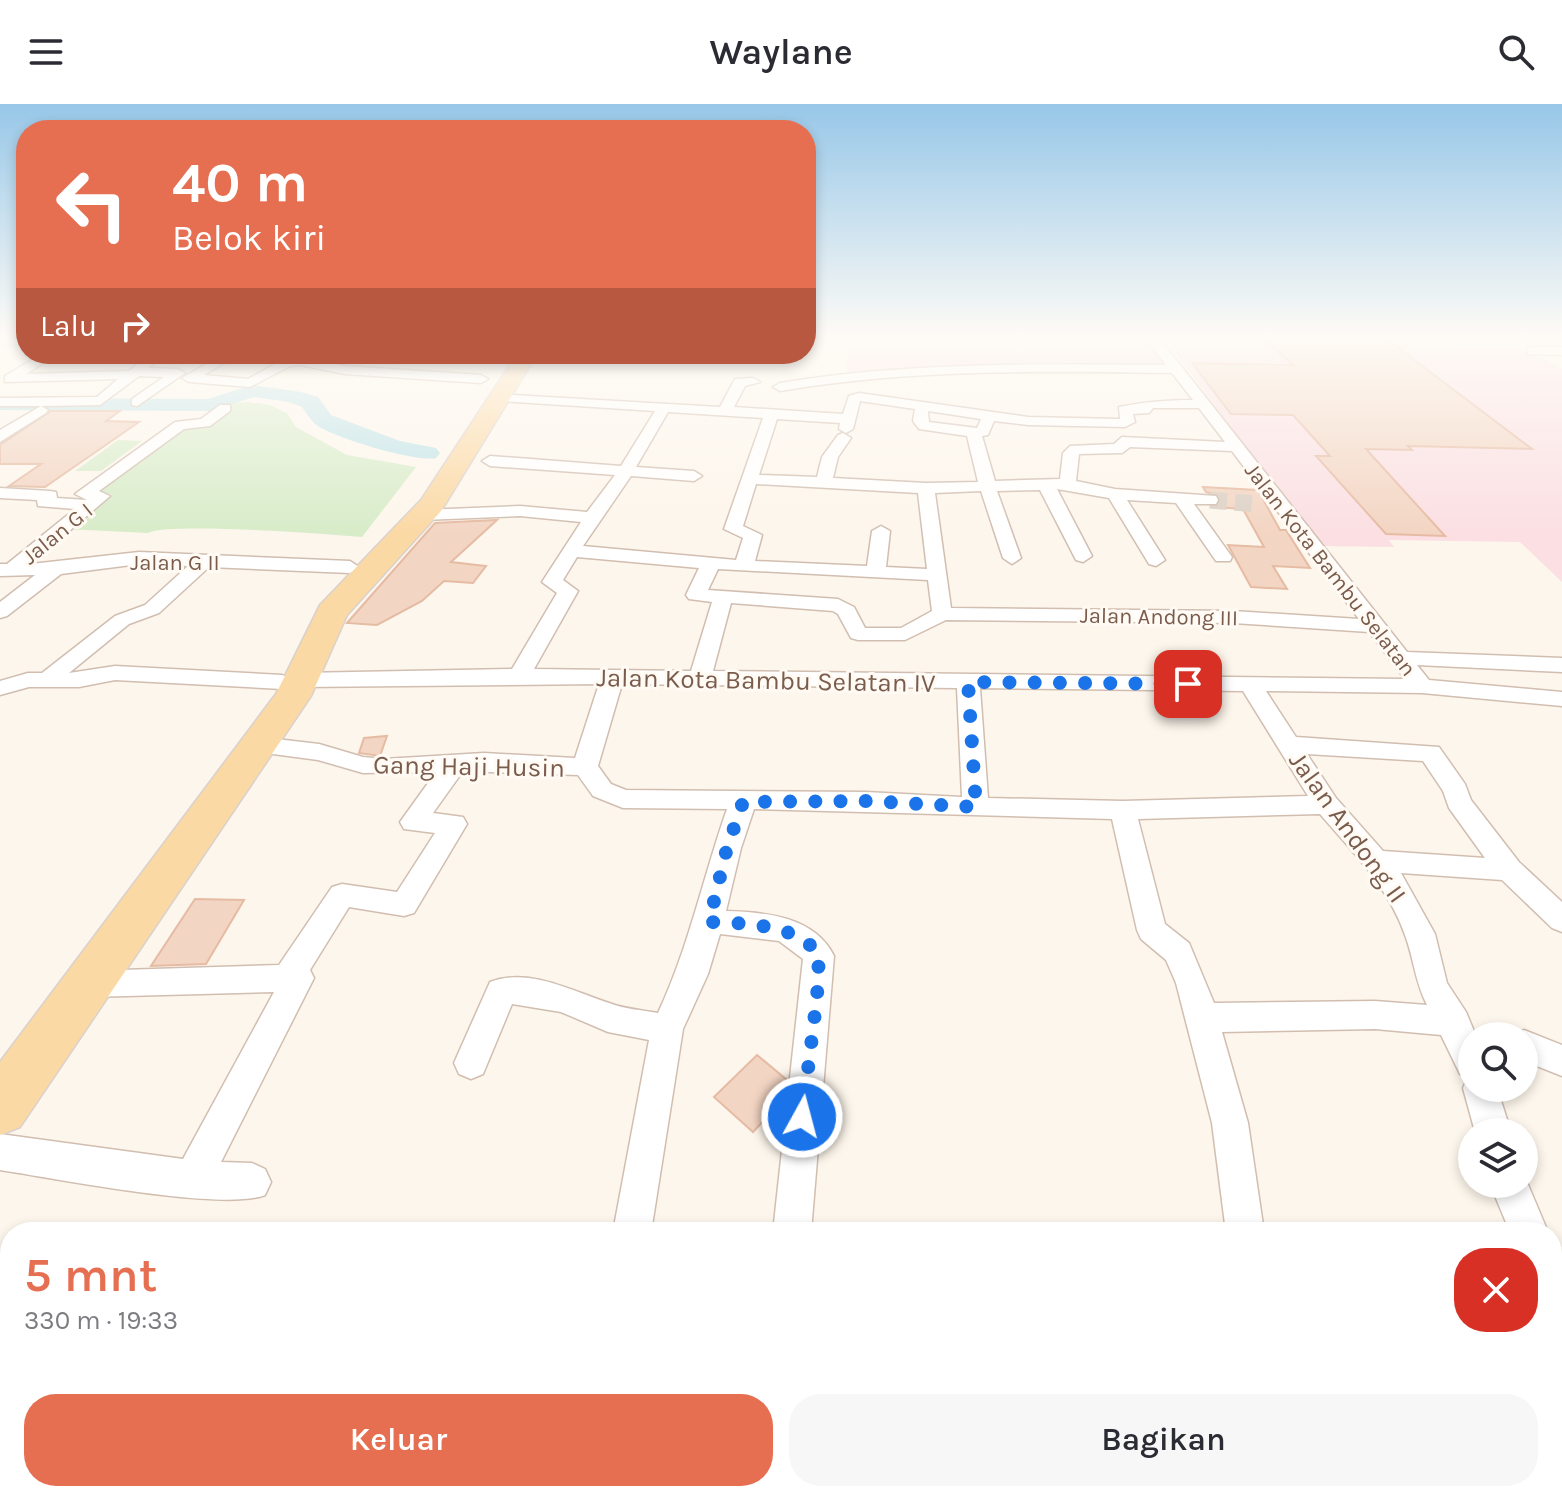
<!DOCTYPE html>
<html lang="id">
<meta charset="utf-8">
<style>
body{margin:0;font-family:Karla,sans-serif;background:#f7f7f7;color:#2b2b33;height:100vh;display:flex;flex-direction:column;font-size:30px;white-space:nowrap}
*{box-sizing:border-box;margin:0}
p{font-size:26px;color:#7c7c81}
.icon{flex:none;width:44px;height:44px;fill:none;stroke:currentColor;stroke-width:2;stroke-linecap:round;stroke-linejoin:round}
.map{position:relative;flex:1;overflow:hidden}
.panel{position:absolute;left:0px;top:1118px;width:1562px;height:280px;display:flex;flex-direction:column;background:#fff;border-radius:32px 32px 0 0;box-shadow:0 4px 12px #0003}
.panel>*{flex:none}
.guide{position:absolute;left:16px;top:16px;width:800px;height:244px;border-radius:32px;box-shadow:0 4px 12px #0003;background:#e76f51;color:#fff;overflow:hidden}
.tools{position:absolute;left:1458px;top:918px;display:grid;gap:16px}
.tools a{display:grid;place-items:center;width:80px;height:80px;border-radius:50%;background:#fff;box-shadow:0 4px 12px #0003;font-size:40px}
.pin{position:absolute;display:grid;place-items:center;width:68px;height:68px;color:#fff;margin:-34px;border-radius:16px;box-shadow:0 4px 12px #0006}
.me{position:absolute;width:88px;margin:-44px;rotate:7deg;stroke-linejoin:round;filter:drop-shadow(0 0 6px #0008)}
.turn{display:flex;align-items:center;gap:28px;height:168px;padding:0 24px;font-size:36px}
.turn .icon{width:104px;height:104px;stroke-width:2.5}
.turn b{display:block;font-size:56px;line-height:68px}
.then{display:flex;align-items:center;height:76px;padding:0 24px;background:#0003;gap:16px;font-size:30px}
.round{display:grid;place-items:center;flex:none;width:84px;height:84px;border-radius:32px;background:#f7f7f7}
.overview{display:flex;align-items:center;justify-content:space-between;height:136px;padding:0 24px}
h1{font-size:48px;font-weight:600;line-height:60px;color:#e76f51}
.button{display:flex;gap:16px;margin-top:auto;padding:16px 24px}
.button a{flex:1;height:92px;border-radius:32px;background:#e76f51;color:#fff;font-size:32px;font-weight:600;line-height:92px;text-align:center}
.button a+a{background:#f7f7f7;color:#2b2b33}
header{display:flex;justify-content:space-between;align-items:center;height:104px;padding:0 24px;background:#fff;font-size:36px;font-weight:600}
.map>svg:first-child{display:block}
.medical{fill:#fbdfe3}
.green{fill:#d8ecc9}
.lines{fill:none;stroke-linecap:round;stroke-linejoin:round}
.river{fill:#bfe3e8;fill-rule:evenodd}
.building{fill:#f3d5c3;stroke:#e6bba3;stroke-width:2}
.street-tunnel{stroke:#dcd0c4;stroke-width:17;stroke-dasharray:17 8;stroke-linecap:butt}
.street-casing{stroke:#d1beb0;stroke-width:3}
.primary-casing{stroke:#dad1cd;stroke-width:3}
.street{fill:#fff;fill-rule:evenodd}
.primary{fill:#fbd9a5;fill-rule:evenodd}
.route{stroke:#1a73e8;stroke-width:14;stroke-dasharray:0 25.2}
.labels{text-anchor:middle;stroke-width:6;stroke-linejoin:round;paint-order:stroke}
.far-street-label{font-size:22px;fill:#7a5c4d;stroke:#fffaf3}
.street-label{font-size:26px;fill:#7a5c4d;stroke:#fffaf3}
</style>
<header><svg class="icon" aria-label="menu" viewBox="0 0 24 24"><path d="M4 6h16M4 12h16M4 18h16"/></svg>Waylane<svg class="icon" aria-label="search" viewBox="0 0 24 24"><circle cx="10" cy="10" r="6"/><path d="M15 15l6 6"/></svg></header>
<div class="map">
<svg width="1562" height="1398" viewBox="0 0 1562 1398">
<rect width="100%" height="100%" fill="#fdf6ec"/>
<g class="medical">
<polygon points="848,233 1147,233 1166,260 1160,264 951,261 847,269"/>
<polygon points="1163,233 1442,233 1458,244 1527,245 1562,265 1562,478 1520,438 1389,436 1394,443 1320,442"/>
</g>
<g class="green">
<path d="M249 298 270 301 287 309 296 323 347 351 416 363 362 433C330 430 166 418 148 429L66 425 112 390H93L184 322 202 323 233 299Z"/>
<polygon points="118,336 142,337 101,367 75,367"/>
</g>
<g class="lines">
<path class="river" d="M252 281 301 288 318 293 331 311 400 337 436 344 440 349 436 354C417 359 327 332 314 319 309 314 306 308 302 303L289 298 254 293 210 307 0 306V294L208 295Z"/>
</g>
<g class="building">
<polygon points="1262,233 1384,233 1532,345 1408,342 1412,346 1366,345 1445,432 1386,430 1316,352 1330,352 1293,311 1231,310 1192,259 1293,261"/>
<polygon points="51,307 120,307 106,317 139,318 45,383 9,382 41,360 0,360 0,341"/>
<polygon points="1203,383 1258,386 1280,426 1286,426 1310,464 1273,462 1287,485 1251,483 1228,441 1264,443 1243,405 1213,403 1221,397 1219,391 1206,388"/>
<polygon points="497,416 451,458 486,462 473,479 444,477 422,497 377,521 347,519 435,419"/>
<polygon points="387,632 380,652 359,649 364,634"/>
<polygon points="195,795 244,796 206,860 151,862"/>
<polygon points="757,951 787,976 785,994 753,1028 714,993"/>
</g>
<g class="lines">
<polyline class="street-tunnel" points="1210,396 1256,400"/>
<g class="street-casing">
<g id="street">
<polygon points="0,233 26,234 26,242 0,239"/>
<path d="M1145 233H1158L1407 548 1562 554V568L1417 561 1429 576 1562 588V602L1422 589 1266 587 1296 633 1439 643 1465 680 1471 696 1519 758 1562 798V828L1552 824 1502 776 1401 769 1435 830 1447 879 1466 908 1476 932H1472V984H1497L1511 1028H1475L1463 984 1468 973 1460 970 1441 931 1375 925 1222 928 1248 1019 1264 1128H1226L1212 1019 1176 879 1166 856 1141 835 1137 826 1112 715 754 705 741 744 726 807C766 808 815 813 834 852L811 1128H773L803 855 779 837 720 830 708 870 683 925 651 1128H613L649 936 608 928 561 908 512 900 483 970 471 975 459 970 454 959 490 878C529 863 572 887 609 899 624 905 642 906 658 909 689 843 703 773 727 705L623 704 593 692 578 671 463 667 433 709 463 713 467 720 414 809 404 812 349 803 310 866 314 874 221 1058 252 1059 265 1065 271 1078 265 1091C224 1108 53 1074 0 1066V1030L183 1055 274 888 90 893 79 890 74 880 79 870 90 867 279 861 332 783 342 780 397 788 435 729 404 725 400 718 436 668 363 669 318 656 250 647 247 641 250 635 259 633 319 640 363 653 384 655 484 649 575 654 599 580 301 583 292 579 282 585 115 576 79 583H29L0 591V577L28 569H42L115 512 145 501 188 462 139 460 61 470 7 512 0 514V498L35 471 0 472V460H7L75 405 38 402 37 396 0 394V384L50 387 56 388 57 394 87 396 75 390 175 318 201 315 220 301H230V307L210 322 184 325 99 387 110 392 31 460 139 448 350 457 359 463 350 469 209 463 159 509 129 520 69 569 115 562 282 571 291 575 301 569 512 565 557 489 542 478 581 418 520 412 423 416 414 411 423 406 520 402 587 408 615 371 490 362 482 357 490 352 621 362 655 307 502 297 495 293 497 290 720 303 735 275 753 274 760 278 745 282 734 303 843 310 849 292 859 289 1028 313 1120 315 1119 303C1144 298 1165 296 1193 296L1172 269C1040 267 910 265 780 287L773 283 780 279C908 258 1036 260 1166 261ZM860 297 915 305 913 317 919 325 967 332 978 378 926 379 833 374 838 353 851 334 843 329 838 331 822 353 817 373 759 371 777 315 840 319 839 325 846 329 853 325ZM1153 304H1199L1225 338 1122 333 1114 340 1070 342 1063 349 1060 375 995 377 982 332 988 331 994 317 1028 321 1125 323 1135 318 1133 310 1149 309ZM928 307 981 315 977 324 929 318ZM668 308 763 314 724 425 743 434 736 456 583 442 631 372 694 377 702 372 694 367 636 363ZM1130 343 1232 347 1359 515 1233 507 951 504 935 389 981 387 1003 454 1012 460 1021 454 997 387 1040 386 1076 456 1083 458 1092 452 1057 385 1109 394 1149 460 1156 462 1165 456 1127 396 1176 399 1216 457H1230L1232 453 1194 400H1216L1218 396 1216 392 1115 385 1076 377 1079 350 1122 349ZM756 380 918 389 927 465 886 463 890 427 881 422 872 427 867 462 755 457 762 431 743 422ZM577 453 699 464 686 491 689 495 712 498 691 567 534 565 578 487 563 476ZM718 465 928 476 932 507 901 524H865L854 503 838 495 708 486ZM731 499 833 507 838 510 851 534 858 536H905L946 516 1233 519 1369 528 1405 575 713 567ZM622 580 957 584 962 693 866 688 626 686 611 680 598 662ZM980 584 1243 587 1308 692 1123 697 988 694ZM1307 650 1423 657 1443 687 1449 704 1485 754 1383 747 1336 694ZM1320 710C1352 747 1389 784 1405 831 1414 855 1415 878 1427 901L1375 897 1214 899 1189 839 1165 820 1138 715Z"/>
<polygon points="1532,243 1562,243 1562,251 1528,250 1528,244"/>
<polygon points="42,250 57,250 26,270 129,267 150,250 164,250 148,264 178,265 185,269 137,302 132,301 132,295 164,273 139,272 100,301 41,302 48,306 46,309 0,338 0,326 41,302 0,302 0,294 97,293 118,275 5,278 5,272"/>
<polygon points="224,250 239,250 204,271 248,275 282,256 300,253 345,262 481,271 488,275 481,279 345,270 300,261 290,262 250,283 189,278 182,274"/>
<polygon points="1524,926 1562,941 1562,972 1524,957 1524,932 1511,932"/>
<polygon points="1524,1071 1548,1128 1510,1128 1490,1080 1524,1080"/>
<polygon points="1552,1161 1562,1165 1562,1222 1552,1217"/>
<polygon points="525,1388 571,1388 570,1398 522,1398"/>
<polygon points="768,1388 871,1388 876,1398 772,1398"/>
<polygon points="1128,1388 1174,1388 1176,1398 1128,1398"/>
<polygon points="1363,1388 1409,1388 1414,1398 1366,1398"/>
<polygon points="1424,1388 1471,1388 1476,1398 1428,1398"/>
</g>
</g>
<g class="primary-casing">
<polygon id="primary" points="517,250 537,250 441,407 347,511 311,592 20,1023 0,1031 0,958 276,590 320,501 421,396"/>
</g>
<use href="#street" class="street"/>
<use href="#primary" class="primary"/>
</g>
<linearGradient id="sky" x2="0" y2="1"><stop stop-color="#97c7e8"/><stop offset="0.54" stop-color="#fefbf6"/><stop offset="1" stop-color="#fefbf6" stop-opacity="0"/></linearGradient>
<rect width="1562" height="429" fill="url(#sky)"/>
<g class="lines">
<path class="route" d="M802 1013 817 893 819 852C801 820 741 819 709 818L727 744 743 698 866 697 976 703 968 578 1188 580"/>
</g>
<g class="labels">
<g class="far-street-label">
<text transform="translate(57 429) rotate(-39)" y="8">Jalan G I</text>
<text x="175" y="466">Jalan G II</text>
<text transform="translate(1331 465) rotate(52)" y="8">Jalan Kota Bambu Selatan</text>
<text transform="translate(1159 512) rotate(1)" y="8">Jalan Andong III</text>
</g>
<g class="street-label">
<text transform="translate(766 576) rotate(1)" y="9">Jalan Kota Bambu Selatan IV</text>
<text transform="translate(469 662) rotate(1)" y="9">Gang Haji Husin</text>
<text transform="translate(1348 723) rotate(54)" y="9">Jalan Andong II</text>
</g>
</g>
</svg>
<div class="tools">
<a><svg class="icon" aria-label="search" viewBox="0 0 24 24"><circle cx="10" cy="10" r="6"/><path d="M15 15l6 6"/></svg></a>
<a><svg class="icon" aria-label="layers" viewBox="0 0 24 24"><path d="M12 4l9 5-9 5-9-5zM3 14l9 5 9-5"/></svg></a>
</div>
<div class="pin" style="left:1188px;top:580px;background:#d93025"><svg class="icon" aria-label="arrive" viewBox="0 0 24 24"><path d="M6 21V4h12l-3 4 3 4H6"/></svg></div>
<svg class="me" style="left:802px;top:1013px" viewBox="-20 -20 40 40"><circle r="17" fill="#1a73e8" stroke="#fff" stroke-width="3"/><path d="M0-11L8 9 0 5-8 9z" fill="#fff"/></svg>
<div class="guide">
<div class="turn"><svg class="icon" aria-label="left" viewBox="0 0 24 24"><path d="M17 20v-9H6M10 6l-5 5 5 5"/></svg><div><b>40 m</b>Belok kiri</div></div>
<div class="then">Lalu<svg class="icon" aria-label="right" viewBox="0 0 24 24"><path d="M7 20v-9h11M14 6l5 5-5 5"/></svg></div>
</div>
<section class="panel">
<div class="overview"><div><h1>5 mnt</h1><p>330 m · 19:33</p></div><a class="round" style="background:#d93025;color:#fff"><svg class="icon" aria-label="close" viewBox="0 0 24 24"><path d="M6 6l12 12M18 6L6 18"/></svg></a></div>
<div class="button"><a>Keluar</a><a>Bagikan</a></div>
</section>
</div>
